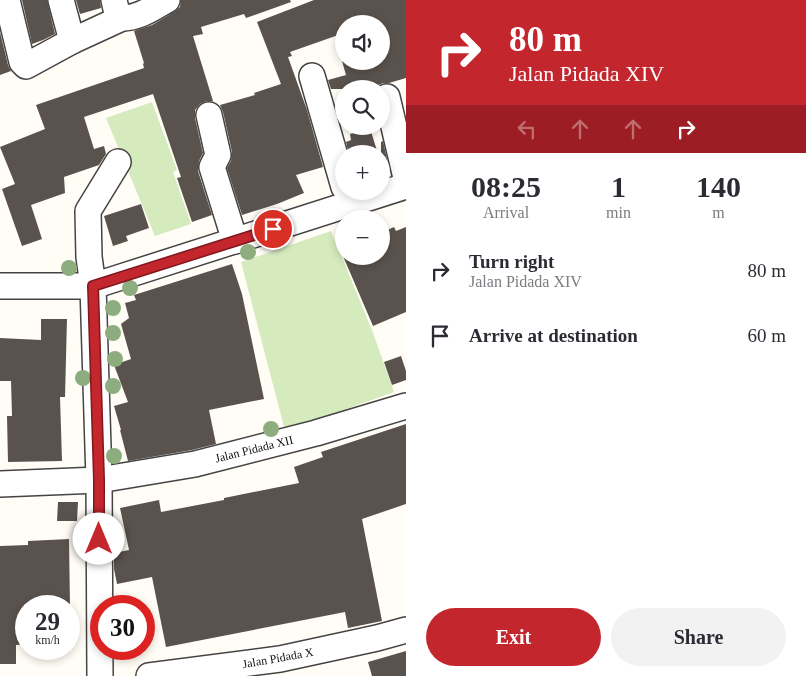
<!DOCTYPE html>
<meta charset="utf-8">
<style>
body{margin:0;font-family:"Times New Roman",serif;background:#f2f2f3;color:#2b2b33;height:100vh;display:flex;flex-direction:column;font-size:19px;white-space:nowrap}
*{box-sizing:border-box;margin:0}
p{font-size:16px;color:#7c7c81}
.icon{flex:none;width:28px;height:28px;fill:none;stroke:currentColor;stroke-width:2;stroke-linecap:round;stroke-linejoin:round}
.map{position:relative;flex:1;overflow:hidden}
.details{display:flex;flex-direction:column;background:#fff;width:400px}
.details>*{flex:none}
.banner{background:#c4262e;color:#fff;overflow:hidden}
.controls{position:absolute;left:335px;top:15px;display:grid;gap:10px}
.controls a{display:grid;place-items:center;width:55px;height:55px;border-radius:50%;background:#fff;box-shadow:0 2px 8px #0003;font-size:25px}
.speed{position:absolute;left:15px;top:595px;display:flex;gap:10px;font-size:25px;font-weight:700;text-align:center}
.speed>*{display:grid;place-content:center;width:65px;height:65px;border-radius:50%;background:#fff;box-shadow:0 2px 8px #0003;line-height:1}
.speed small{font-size:12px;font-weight:400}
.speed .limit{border:8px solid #d22;background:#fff;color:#111}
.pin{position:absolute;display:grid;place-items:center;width:42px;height:42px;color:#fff;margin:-21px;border:2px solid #fff;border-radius:50%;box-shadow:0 1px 5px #0007}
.me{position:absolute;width:55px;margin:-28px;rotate:0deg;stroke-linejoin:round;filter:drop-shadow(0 0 4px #0008)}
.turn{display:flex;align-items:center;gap:18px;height:105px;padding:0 20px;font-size:22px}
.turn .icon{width:65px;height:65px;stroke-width:2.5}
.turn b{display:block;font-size:35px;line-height:42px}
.lanes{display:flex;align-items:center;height:48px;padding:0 20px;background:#0003;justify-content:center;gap:25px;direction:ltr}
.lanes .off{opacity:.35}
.eta{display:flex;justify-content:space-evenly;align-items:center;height:85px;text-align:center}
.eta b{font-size:30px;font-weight:700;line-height:35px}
.button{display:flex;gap:10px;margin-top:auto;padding:10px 20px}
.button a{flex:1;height:58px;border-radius:30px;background:#c4262e;color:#fff;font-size:20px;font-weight:700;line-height:58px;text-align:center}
.button a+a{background:#f2f2f3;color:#2b2b33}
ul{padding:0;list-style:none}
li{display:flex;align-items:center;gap:15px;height:65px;padding:0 20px}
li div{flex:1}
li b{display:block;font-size:19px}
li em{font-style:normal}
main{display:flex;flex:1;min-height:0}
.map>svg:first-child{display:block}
.green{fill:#d5ebbd}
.building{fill:#5a524d}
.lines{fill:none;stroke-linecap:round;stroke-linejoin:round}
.minor-casing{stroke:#444;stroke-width:28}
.minor{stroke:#fff;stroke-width:25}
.tree{fill:#8dad7f}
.route-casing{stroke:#7f191e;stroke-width:12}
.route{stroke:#c4262e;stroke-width:9}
.labels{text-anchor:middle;stroke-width:5;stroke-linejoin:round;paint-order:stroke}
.street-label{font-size:12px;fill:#111;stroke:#fff}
</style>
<main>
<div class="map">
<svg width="406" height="676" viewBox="0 0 406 676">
<rect width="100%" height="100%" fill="#fffdf5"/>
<g class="green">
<polygon points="152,102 177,170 173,172 191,224 155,236 106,118"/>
<polygon points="331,231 372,330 394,392 327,416 284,427 241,262"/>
</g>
<g class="building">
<polygon points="22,0 47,0 55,34 43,40 32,44"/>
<polygon points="76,0 100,0 101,8 80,14"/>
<polygon points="181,0 290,0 291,2 246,18 244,14 201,27 203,34 193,36 213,101 206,101 200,104 195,110 195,118 203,153 199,161 198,171 212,215 192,222 177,178 181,177 153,94 84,117 94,149 104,146 106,154 99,165 64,177 65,193 31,205 42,239 22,246 2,189 15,184 0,147 45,129 36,105 144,68 143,64 144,63 134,31 152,25 174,12 180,7"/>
<polygon points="314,0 406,0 406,78 389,83 383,83 370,89 331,89 328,80 346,75 342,61 381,61 381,24 344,24 344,33 290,52 292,56 288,57 307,110 323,167 296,175 304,193 277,204 242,215 227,168 231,161 232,152 223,112 220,105 255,95 254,93 281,84 257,22"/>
<polygon points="0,32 8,65 11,71 0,75"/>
<polygon points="370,128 378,154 349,154 346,142 351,140 350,134"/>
<polygon points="383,141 390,173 381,176 381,142"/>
<polygon points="141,204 149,228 126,236 128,241 113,246 104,216"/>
<polygon points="394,227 396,231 406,227 406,312 373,326 343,256 381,256 381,233"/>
<polygon points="232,264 242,294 264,399 209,410 216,444 192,450 128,461 120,430 121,430 114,406 128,402 114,365 131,359 121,324 129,318 125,303 136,300 134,295"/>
<polygon points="41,319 67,319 65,397 60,397 62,461 8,462 7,416 12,416 11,381 0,381 0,338 41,340"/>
<polygon points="401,356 406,371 406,380 392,385 384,362"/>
<polygon points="406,424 406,504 362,519 382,621 348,628 345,612 166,647 152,577 117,584 114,569 114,553 129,550 120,508 159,500 161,512 224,500 224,498 299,483 294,467 323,457 321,452"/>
<polygon points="58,502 78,502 77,521 57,521"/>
<polygon points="69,539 70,606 26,606 26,644 16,645 16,664 0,664 0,546 28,545 28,541"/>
<polygon points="406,651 406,676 372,676 368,662"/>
</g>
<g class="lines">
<g class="minor-casing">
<g id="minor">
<polyline points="7,0 22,62 26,66 72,41 122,18"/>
<polyline points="61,0 72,41"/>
<path d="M114 0 116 9 122 18C139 18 153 8 167 0"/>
<polyline points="312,76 344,187"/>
<polyline points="387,97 406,178"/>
<polyline points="209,115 218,155 212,167 235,241"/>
<polyline points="0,286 93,286 406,186"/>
<polyline points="0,484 99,480 195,464 316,433 406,406"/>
<polyline points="100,676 99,480 93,286 89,257 88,211 118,162"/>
<polyline points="149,676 280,659 377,638 406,630"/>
</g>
</g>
<use href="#minor" class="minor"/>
</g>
<g class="tree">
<circle cx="248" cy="252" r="8"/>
<circle cx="69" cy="268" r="8"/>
<circle cx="130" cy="288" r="8"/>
<circle cx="113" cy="308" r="8"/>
<circle cx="113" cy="333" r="8"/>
<circle cx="115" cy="359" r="8"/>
<circle cx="83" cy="378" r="8"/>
<circle cx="113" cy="386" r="8"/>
<circle cx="271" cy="429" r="8"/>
<circle cx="114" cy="456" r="8"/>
</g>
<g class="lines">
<g class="route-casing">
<polyline id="route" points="99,539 99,480 93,286 273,229"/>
</g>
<use href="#route" class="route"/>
</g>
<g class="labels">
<g class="street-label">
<text transform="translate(254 449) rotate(-14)" y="4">Jalan Pidada XII</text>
<text transform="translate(278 658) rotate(-10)" y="4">Jalan Pidada X</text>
</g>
</g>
</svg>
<div class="controls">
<a><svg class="icon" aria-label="sound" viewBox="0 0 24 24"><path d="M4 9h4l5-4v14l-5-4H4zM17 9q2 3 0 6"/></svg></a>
<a><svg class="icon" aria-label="search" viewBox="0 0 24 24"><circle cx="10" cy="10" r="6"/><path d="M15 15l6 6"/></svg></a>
<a>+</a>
<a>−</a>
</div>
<div class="speed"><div>29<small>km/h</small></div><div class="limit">30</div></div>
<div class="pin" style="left:273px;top:229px;background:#d93025"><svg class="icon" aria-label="arrive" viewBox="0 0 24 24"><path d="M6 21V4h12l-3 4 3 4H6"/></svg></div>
<svg class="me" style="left:99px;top:539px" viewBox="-20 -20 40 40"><circle r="19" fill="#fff"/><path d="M0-13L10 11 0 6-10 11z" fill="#c4262e"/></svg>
</div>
<section class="details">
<div class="banner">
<div class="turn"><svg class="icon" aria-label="right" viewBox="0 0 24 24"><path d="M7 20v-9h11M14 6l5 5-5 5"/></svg><div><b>80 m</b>Jalan Pidada XIV</div></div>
<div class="lanes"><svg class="icon off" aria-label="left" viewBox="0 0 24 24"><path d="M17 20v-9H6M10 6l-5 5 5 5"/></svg><svg class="icon off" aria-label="ahead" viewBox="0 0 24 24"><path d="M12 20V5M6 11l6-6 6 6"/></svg><svg class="icon off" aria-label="ahead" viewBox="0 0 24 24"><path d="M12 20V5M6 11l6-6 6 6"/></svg><svg class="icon" aria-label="right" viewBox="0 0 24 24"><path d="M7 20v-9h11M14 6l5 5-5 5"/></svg></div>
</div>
<div class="eta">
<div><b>08:25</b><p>Arrival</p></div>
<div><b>1</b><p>min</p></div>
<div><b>140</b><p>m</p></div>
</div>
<ul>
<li><svg class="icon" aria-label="right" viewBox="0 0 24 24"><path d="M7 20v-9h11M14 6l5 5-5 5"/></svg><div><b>Turn right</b><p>Jalan Pidada XIV</p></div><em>80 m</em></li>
<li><svg class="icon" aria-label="arrive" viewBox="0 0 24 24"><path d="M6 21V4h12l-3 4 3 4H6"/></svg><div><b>Arrive at destination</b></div><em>60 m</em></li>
</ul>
<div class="button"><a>Exit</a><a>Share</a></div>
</section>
</main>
